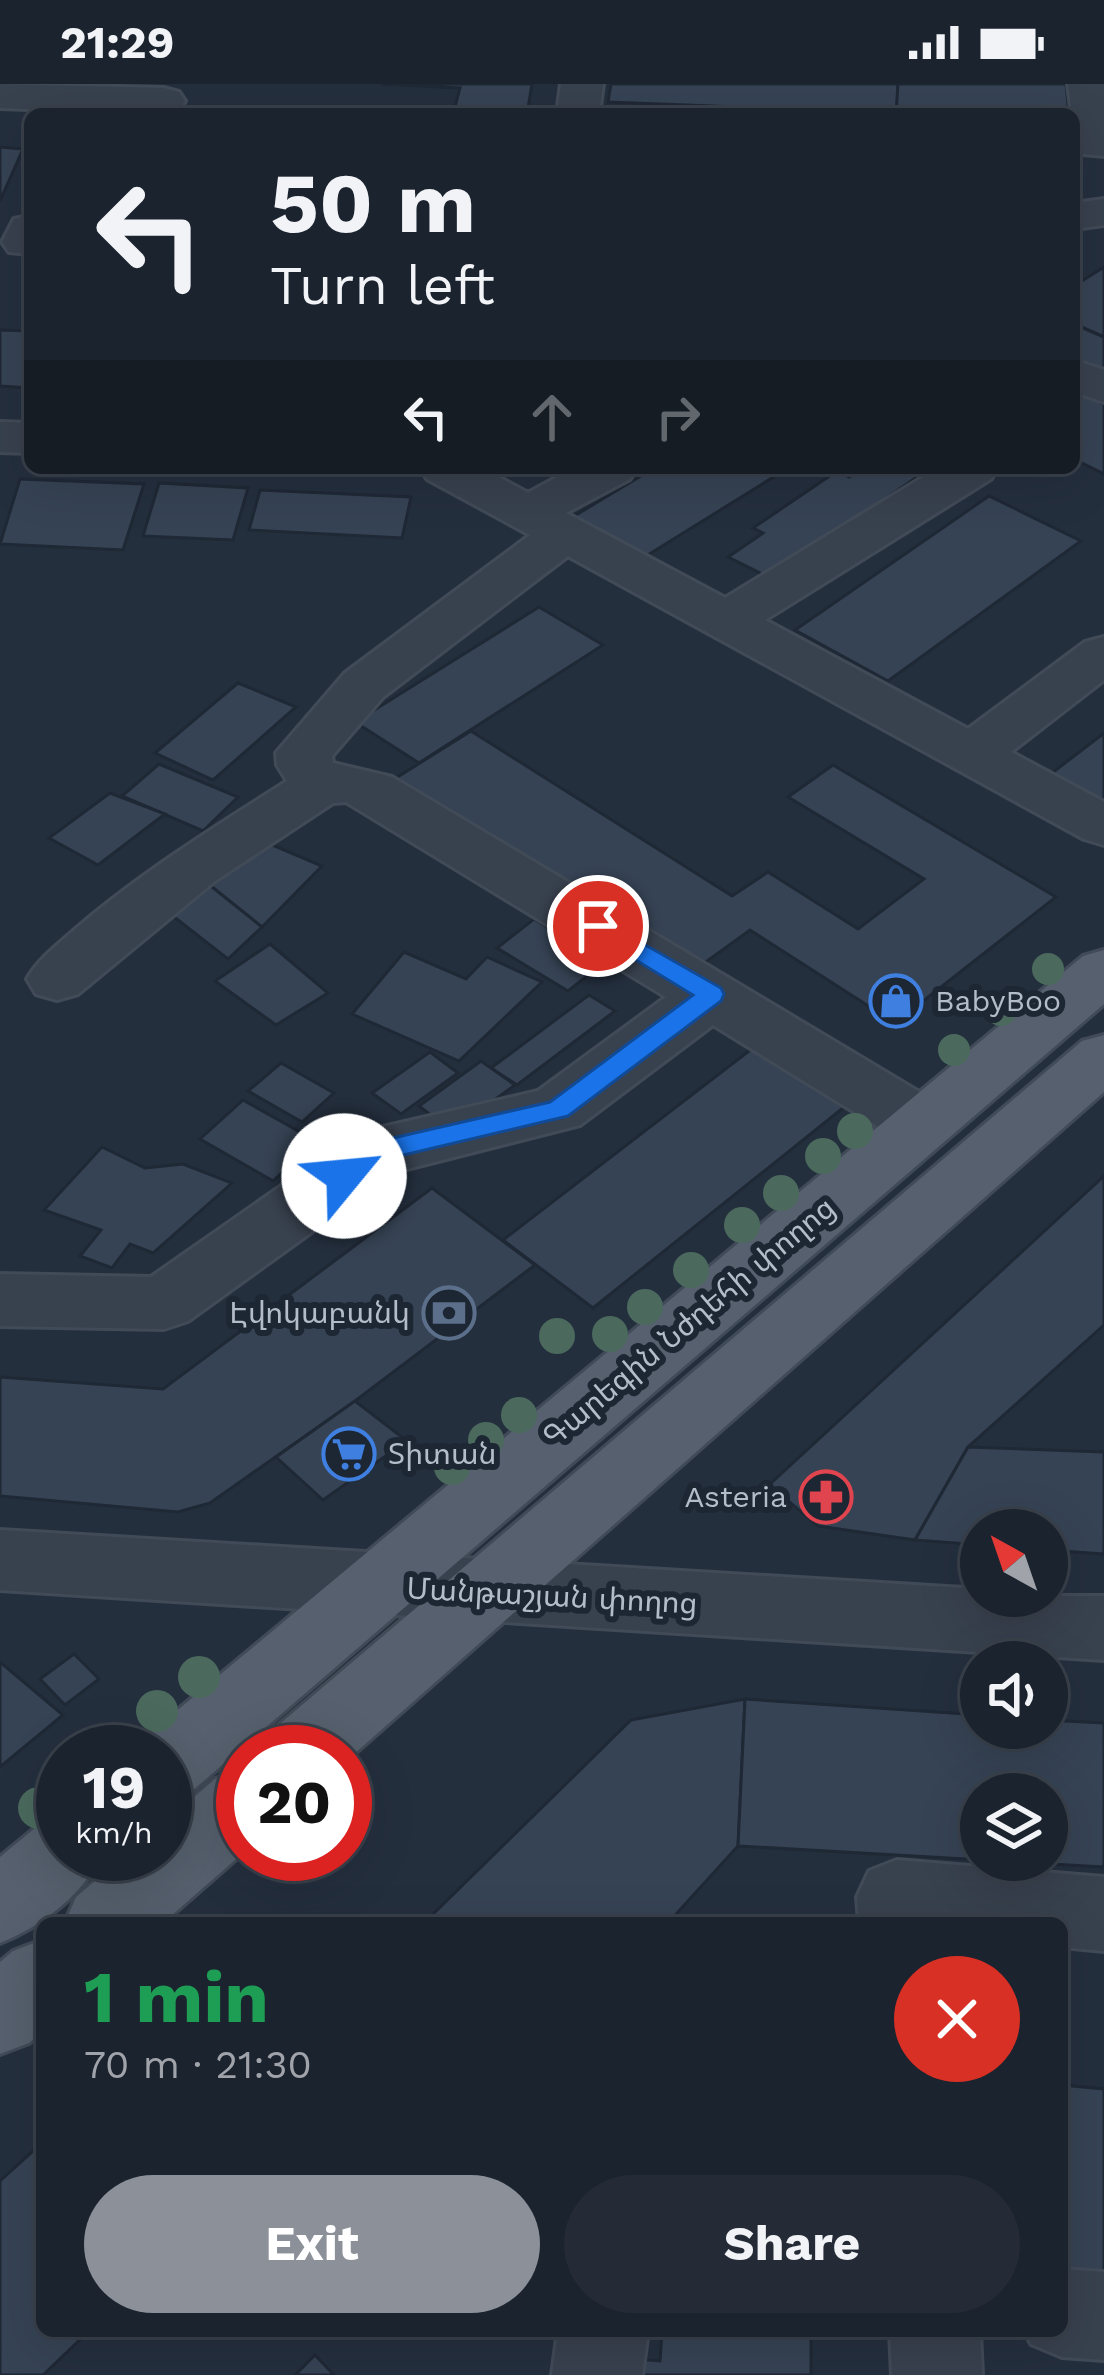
<!DOCTYPE html>
<meta charset="utf-8">
<style>
body{margin:0;font-family:"Work Sans","Noto Sans Armenian",sans-serif;background:#242b36;color:#f1f3f6;height:100vh;display:flex;flex-direction:column;font-size:45px;white-space:nowrap}
*{box-sizing:border-box;margin:0}
p{font-size:39px;color:#a0a4aa}
.icon{flex:none;width:66px;height:66px;fill:none;stroke:currentColor;stroke-width:2;stroke-linecap:round;stroke-linejoin:round}
.map{position:relative;flex:1;overflow:hidden}
.side{position:absolute;left:36px;top:1833px;width:1032px;height:420px;display:flex;flex-direction:column;background:#1b232e;border-radius:18px;box-shadow:0 12px 48px #0002,0 0 0 3px #39404a}
.side>*{flex:none}
.guide{position:absolute;left:24px;top:24px;width:1056px;height:366px;border-radius:18px;box-shadow:0 12px 48px #0002,0 0 0 3px #39404a;background:#1b232e;color:#f1f3f6;overflow:hidden}
.needle{width:78px;rotate:320deg}
.buttons{position:absolute;left:960px;top:1425px;display:grid;gap:24px}
.buttons a{display:grid;place-items:center;width:108px;height:108px;border-radius:50%;background:#1b232e;box-shadow:0 12px 48px #0002,0 0 0 3px #39404a;font-size:60px}
.speed{position:absolute;left:36px;top:1641px;display:flex;gap:24px;font-size:60px;font-weight:700;text-align:center}
.speed>*{display:grid;place-content:center;width:156px;height:156px;border-radius:50%;background:#1b232e;box-shadow:0 12px 48px #0002,0 0 0 3px #39404a;line-height:1}
.speed small{font-size:30px;font-weight:400}
.speed .limit{border:18px solid #d22;background:#fff;color:#111}
.pin{position:absolute;display:grid;place-items:center;width:102px;height:102px;color:#fff;margin:-51px;border:6px solid #fff;border-radius:50%;box-shadow:0 3px 12px #0007}
.me{position:absolute;width:132px;margin:-66px;rotate:62deg;stroke-linejoin:round;filter:drop-shadow(0 0 9px #0008)}
.turn{display:flex;align-items:center;gap:42px;height:252px;padding:0 48px;font-size:54px}
.turn .icon{width:156px;height:156px;stroke-width:2.5}
.turn b{display:block;font-size:84px;line-height:102px}
.lanes{display:flex;align-items:center;height:114px;padding:0 48px;background:#0003;justify-content:center;gap:60px;direction:ltr}
.lanes .off{opacity:.35}
.round{display:grid;place-items:center;flex:none;width:126px;height:126px;border-radius:63px;background:#242b36}
.headline{display:flex;align-items:center;justify-content:space-between;height:204px;padding:0 48px}
h1{font-size:72px;font-weight:700;line-height:90px;color:#1e9e55}
.primary-button{display:flex;gap:24px;margin-top:auto;padding:24px 48px}
.primary-button a{flex:1;height:138px;border-radius:72px;background:#8c9099;color:#fff;font-size:48px;font-weight:700;line-height:138px;text-align:center}
.primary-button a+a{background:#242b36;color:#f1f3f6}
.status{display:flex;justify-content:space-between;align-items:center;height:84px;padding:0 60px;background:#1b232e;direction:ltr}
.status svg{height:33px;fill:currentColor}
.map>svg:first-child{display:block}
.building{fill:#364354;stroke:#1f2835;stroke-width:3;fill-rule:evenodd}
.lines{fill:none;stroke-linecap:round;stroke-linejoin:round}
.minor-casing{stroke:#414a57;stroke-width:6}
.major-casing{stroke:#414a57;stroke-width:6}
.minor{fill:#38414e;fill-rule:evenodd}
.major{fill:#56606e;fill-rule:evenodd}
.tree{fill:#4b6a5d}
.route{fill:#1a73e8;stroke:#114b97;stroke-width:3}
.labels{text-anchor:middle;stroke-width:12;stroke-linejoin:round;paint-order:stroke}
.poi-label{font-size:30px;fill:#b4bcc9;stroke:#1d2633;text-anchor:start}
.street-label{font-size:30px;fill:#b4bcc9;stroke:#1d2633}
</style>
<div class="status"><b>21:29</b><svg viewBox="0 0 49 12"><path d="M0 12V9h3v3zM5 12V6h3v6zM10 12V3h3v9zM15 12V0h3v12zM26 1h20v11H26zM47 4h2v5h-2z"/></svg></div>
<div class="map">
<svg width="1104" height="2291" viewBox="0 0 1104 2291">
<rect width="100%" height="100%" fill="#242f3e"/>
<g class="building">
<polygon points="381,0 532,0 527,30 453,30 460,4"/>
<polygon points="611,0 898,0 897,29 608,18"/>
<polygon points="898,0 1066,0 1069,30 896,30"/>
<polygon points="0,63 23,65 0,117"/>
<polygon points="1104,183 1104,253 1074,240 1074,202"/>
<polygon points="1074,240 1104,253 1104,294 1074,280"/>
<polygon points="0,246 30,247 30,304 0,302"/>
<polygon points="1074,305 1104,320 1104,390 1074,375"/>
<polygon points="654,384 788,384 643,474 571,434"/>
<polygon points="863,384 906,384 920,391 770,494 728,473 763,449 753,444 837,387 849,393"/>
<polygon points="20,395 144,400 123,466 0,460"/>
<polygon points="159,399 248,404 233,456 143,452"/>
<polygon points="260,406 411,413 402,454 249,446"/>
<polygon points="989,412 1081,457 888,597 795,546"/>
<polygon points="539,523 603,561 419,679 355,638"/>
<polygon points="238,599 296,623 213,696 155,669"/>
<polygon points="471,647 732,812 768,788 858,845 924,795 788,713 833,681 1056,813 895,939 750,846 692,888 396,694"/>
<polygon points="1104,649 1104,717 1052,689"/>
<polygon points="159,680 238,713 203,747 122,712"/>
<polygon points="110,709 165,730 98,781 49,754"/>
<polygon points="256,754 322,782 262,843 197,791"/>
<polygon points="197,791 262,843 228,875 160,822"/>
<polygon points="534,835 605,878 568,907 497,864"/>
<polygon points="270,860 328,909 276,941 215,897"/>
<polygon points="404,868 466,895 487,873 542,898 459,977 352,930"/>
<polygon points="589,911 615,927 517,1001 491,984"/>
<polygon points="758,960 848,1020 593,1224 503,1156"/>
<polygon points="430,968 458,989 401,1030 372,1009"/>
<polygon points="481,977 515,1001 452,1047 419,1022"/>
<polygon points="281,979 334,1009 302,1038 248,1007"/>
<polygon points="243,1016 316,1057 273,1097 200,1055"/>
<polygon points="102,1063 145,1084 183,1080 232,1099 153,1169 130,1160 112,1184 80,1172 101,1146 44,1126"/>
<polygon points="1104,1092 1104,1241 968,1363 915,1456 818,1442 769,1401"/>
<polygon points="432,1104 535,1181 355,1317 210,1419 178,1428 0,1412 0,1293 163,1305"/>
<polygon points="355,1317 407,1357 323,1416 276,1373"/>
<polygon points="968,1363 1104,1368 1104,1470 1047,1466 1047,1446 981,1446 981,1461 915,1456"/>
<polygon points="74,1570 99,1595 65,1621 40,1595"/>
<polygon points="0,1578 63,1631 0,1683"/>
<polygon points="745,1615 738,1762 668,1839 424,1839 631,1636"/>
<path d="M745 1615 981 1631V1644H1047V1636L1104 1639V1783L738 1762ZM981 1710H1047V1776H981Z"/>
<polygon points="1062,2001 1104,2005 1104,2199 1062,2195"/>
<polygon points="42,2059 42,2247 89,2247 43,2291 0,2291 0,2097"/>
<polygon points="662,2247 811,2247 811,2291 635,2291 635,2275 660,2277"/>
<polygon points="315,2271 334,2291 295,2291"/>
</g>
<g class="lines">
<g class="minor-casing">
<g id="minor">
<polygon points="0,0 164,4 179,8 185,17 179,26 164,30 0,24"/>
<polygon points="561,0 603,0 599,30 557,30"/>
<polygon points="1068,0 1104,0 1104,72 1083,70 1076,61"/>
<polygon points="1104,115 1104,141 1074,145 1074,119"/>
<polygon points="30,132 30,170 9,168 2,158 14,135"/>
<polygon points="1074,276 1104,286 1104,318 1074,308"/>
<polygon points="0,338 30,339 30,369 0,368"/>
<path d="M420 384H482L528 409 574 384H637L630 395 566 429 725 514 938 384H998L991 395 765 536 968 645 1085 558 1104 553V596L1011 668 1104 718V761L1084 755 568 472 383 613 332 672 333 679 392 693 946 1024 955 1040 946 1056 923 1063 900 1056 713 941 580 1041 395 1088 188 1237 164 1245 0 1242V1190L151 1193 357 1049 538 1007 666 913 346 718 333 719 215 797 78 910 57 916 36 910 27 895C40 873 60 859 79 842 144 787 216 742 287 697L277 681 276 669 345 589 530 451 427 395Z"/>
<polygon points="0,1446 981,1505 981,1512 1104,1512 1104,1576 0,1506"/>
<polygon points="897,1776 1104,1793 1104,1867 1062,1863 1062,1839 859,1839 857,1813 869,1787"/>
<polygon points="1062,2185 1104,2188 1104,2276 1062,2273 1031,2260 1025,2247 1062,2247"/>
<polygon points="558,2247 648,2247 642,2291 552,2291"/>
<polygon points="890,2247 980,2247 982,2291 892,2291"/>
</g>
</g>
<g class="major-casing">
<g id="major">
<polygon points="1104,866 1104,920 192,1707 165,1717 165,1668 133,1668 138,1659 1083,872"/>
<polygon points="1104,951 1104,1008 345,1678 345,1668 263,1668 275,1644 1082,957"/>
<polygon points="243,1685 243,1769 163,1839 65,1839 76,1813 127,1770 165,1770 165,1738 215,1695"/>
<path d="M63 1733V1770H102C84 1810 41 1843 0 1859V1773L35 1744Z"/>
<polygon points="42,1856 42,1947 29,1959 0,1970 0,1878 13,1867"/>
</g>
</g>
<use href="#minor" class="minor"/>
<use href="#major" class="major"/>
</g>
<g class="tree">
<circle cx="1048" cy="885" r="16"/>
<circle cx="1001" cy="926" r="16"/>
<circle cx="954" cy="966" r="16"/>
<circle cx="855" cy="1047" r="18"/>
<circle cx="823" cy="1072" r="18"/>
<circle cx="781" cy="1109" r="18"/>
<circle cx="742" cy="1141" r="18"/>
<circle cx="691" cy="1186" r="18"/>
<circle cx="645" cy="1223" r="18"/>
<circle cx="610" cy="1250" r="18"/>
<circle cx="557" cy="1252" r="18"/>
<circle cx="519" cy="1331" r="18"/>
<circle cx="486" cy="1356" r="18"/>
<circle cx="452" cy="1383" r="18"/>
<circle cx="199" cy="1593" r="21"/>
<circle cx="157" cy="1627" r="21"/>
<circle cx="39" cy="1724" r="21"/>
</g>
<polygon class="route" points="598,834 721,904 724,910 721,917 568,1032 387,1075 354,1099 335,1099 331,1092 371,1059 550,1018 693,911 590,848 586,842 590,836"/>
<defs>
<g id="shop-ring" transform="scale(2.7)"><circle r="9.5" fill="#1d2633" stroke="#3f7fe0" stroke-width="1.5"/><path d="M-5-2.5h2.3a2.7 3.5 0 0 1 5.4 0H5L5.5 6h-11ZM-1.5-2.5h3a1.5 2.3 0 0 0-3 0Z" fill="#3f7fe0"/></g>
<g id="bank-ring" transform="scale(2.7)"><circle r="9.5" fill="#1d2633" stroke="#5c6f8a" stroke-width="1.5"/><path d="M-6-4H6V4H-6ZM0-2.3a2.3 2.3 0 1 0 0 4.6a2.3 2.3 0 1 0 0-4.6Z" fill="#5c6f8a"/></g>
<g id="supermarket-ring" transform="scale(2.7)"><circle r="9.5" fill="#1d2633" stroke="#3f7fe0" stroke-width="1.5"/><path d="M-6-5.5h2.5l.6 2H6L4.5 2H-2.5L-4.4-4H-6ZM-1.5 3.2a1.3 1.3 0 1 0 .1 0ZM3 3.2a1.3 1.3 0 1 0 .1 0Z" fill="#3f7fe0"/></g>
<g id="pharmacy-ring" transform="scale(2.7)"><circle r="9.5" fill="#1d2633" stroke="#e0444e" stroke-width="1.5"/><path d="M-2-6h4v4h4v4h-4v4h-4v-4h-4v-4h4Z" fill="#e0444e"/></g>
</defs>
<g fill-rule="evenodd">
<use href="#shop-ring" x="896" y="917"/>
<use href="#bank-ring" x="449" y="1229"/>
<use href="#supermarket-ring" x="349" y="1370"/>
<use href="#pharmacy-ring" x="826" y="1413"/>
</g>
<g class="labels">
<g class="poi-label">
<text x="935" y="927">BabyBoo</text>
<text x="410" y="1239" text-anchor="end">Էվոկաբանկ</text>
<text x="388" y="1380">Տիտան</text>
<text x="787" y="1423" text-anchor="end">Asteria</text>
</g>
<g class="street-label">
<text transform="translate(689 1238) rotate(-40)" y="10">Գարեգին Նժդեհի փողոց</text>
<text transform="translate(552 1512) rotate(3)" y="10">Մանթաշյան փողոց</text>
</g>
</g>
</svg>
<div class="buttons">
<a><svg class="needle" viewBox="-14 -14 28 28"><path d="M0-13l5 13h-10z" fill="#e53935"/><path d="M0 13l5-13h-10z" fill="#a0a4aa"/></svg></a>
<a><svg class="icon" aria-label="sound" viewBox="0 0 24 24"><path d="M4 9h4l5-4v14l-5-4H4zM17 9q2 3 0 6"/></svg></a>
<a><svg class="icon" aria-label="layers" viewBox="0 0 24 24"><path d="M12 4l9 5-9 5-9-5zM3 14l9 5 9-5"/></svg></a>
</div>
<div class="speed"><div>19<small>km/h</small></div><div class="limit">20</div></div>
<div class="pin" style="left:598px;top:842px;background:#d93025"><svg class="icon" aria-label="arrive" viewBox="0 0 24 24"><path d="M6 21V4h12l-3 4 3 4H6"/></svg></div>
<svg class="me" style="left:344px;top:1092px" viewBox="-20 -20 40 40"><circle r="19" fill="#fff"/><path d="M0-13L10 11 0 6-10 11z" fill="#1a73e8"/></svg>
<div class="guide">
<div class="turn"><svg class="icon" aria-label="left" viewBox="0 0 24 24"><path d="M17 20v-9H6M10 6l-5 5 5 5"/></svg><div><b>50 m</b>Turn left</div></div>
<div class="lanes"><svg class="icon" aria-label="left" viewBox="0 0 24 24"><path d="M17 20v-9H6M10 6l-5 5 5 5"/></svg><svg class="icon off" aria-label="ahead" viewBox="0 0 24 24"><path d="M12 20V5M6 11l6-6 6 6"/></svg><svg class="icon off" aria-label="right" viewBox="0 0 24 24"><path d="M7 20v-9h11M14 6l5 5-5 5"/></svg></div>
</div>
<section class="side">
<div class="headline"><div><h1>1 min</h1><p>70 m · 21:30</p></div><a class="round" style="background:#d93025;color:#fff"><svg class="icon" aria-label="close" viewBox="0 0 24 24"><path d="M6 6l12 12M18 6L6 18"/></svg></a></div>
<div class="primary-button"><a>Exit</a><a>Share</a></div>
</section>
</div>
